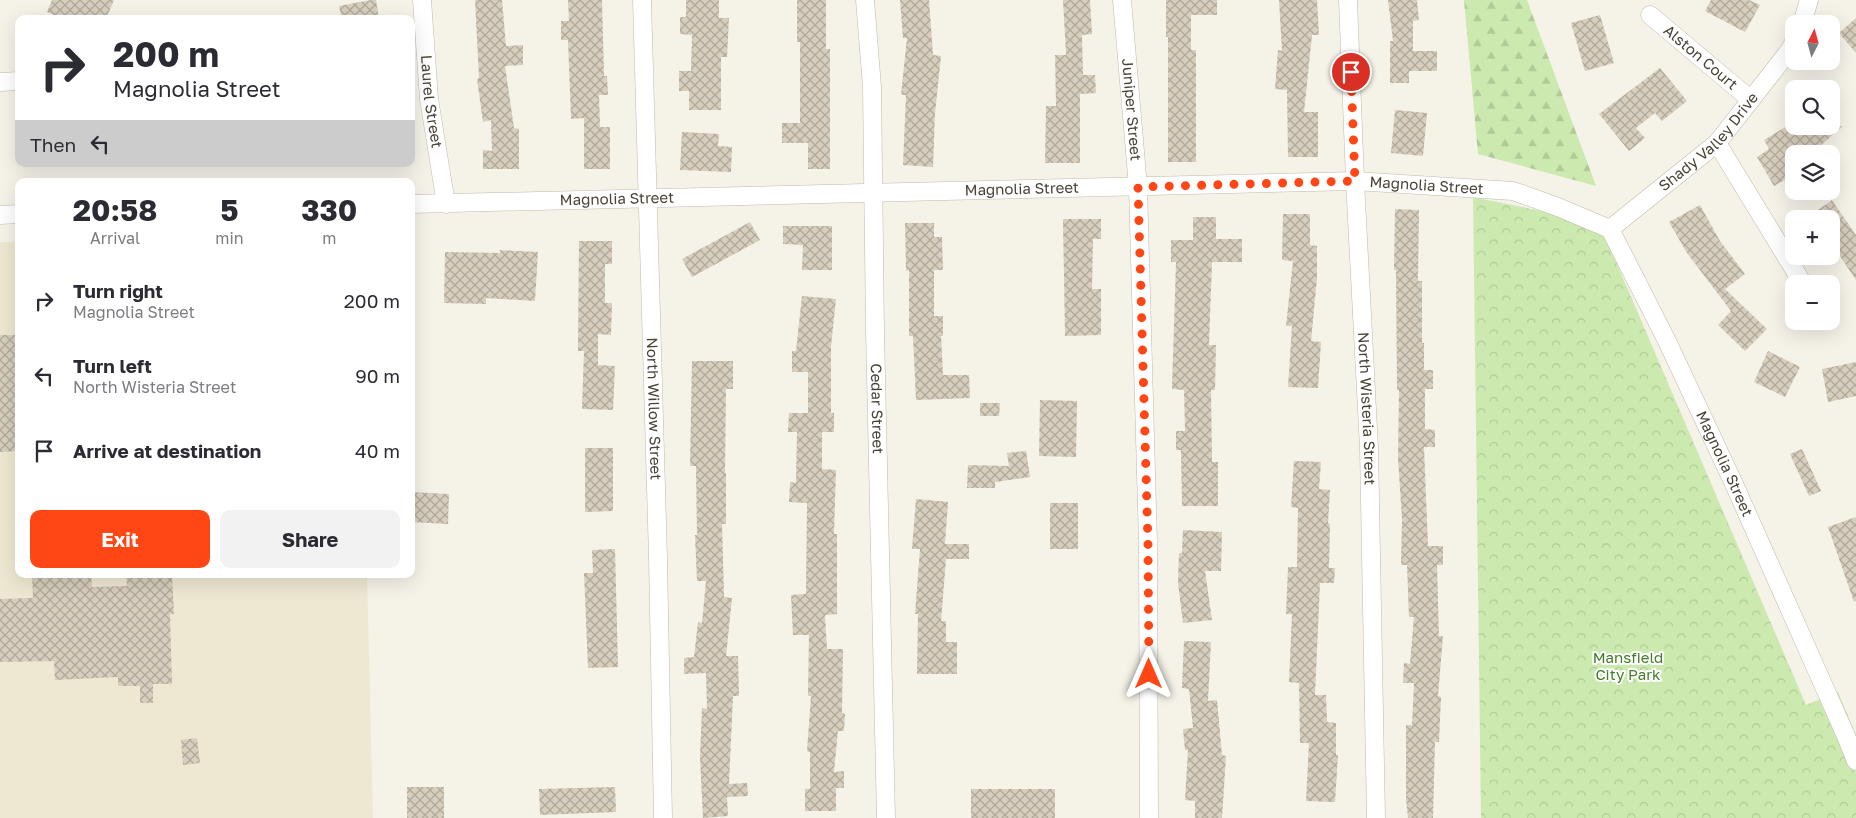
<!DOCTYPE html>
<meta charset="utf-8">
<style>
body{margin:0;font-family:"Golos Text",sans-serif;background:#f2f2f3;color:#2b2b33;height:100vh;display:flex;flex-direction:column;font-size:19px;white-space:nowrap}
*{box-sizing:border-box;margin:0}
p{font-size:16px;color:#7c7c81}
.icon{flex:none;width:28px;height:28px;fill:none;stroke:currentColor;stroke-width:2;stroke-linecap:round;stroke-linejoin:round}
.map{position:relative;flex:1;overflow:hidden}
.details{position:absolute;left:15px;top:178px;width:400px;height:400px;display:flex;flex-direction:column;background:#fff;border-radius:10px;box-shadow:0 5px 20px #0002}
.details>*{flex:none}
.hud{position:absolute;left:15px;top:15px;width:400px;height:152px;border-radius:10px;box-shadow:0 5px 20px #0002;background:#fff;color:#2b2b33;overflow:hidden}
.needle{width:32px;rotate:6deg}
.controls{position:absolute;left:1785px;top:15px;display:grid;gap:10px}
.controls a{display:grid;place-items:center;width:55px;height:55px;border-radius:10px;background:#fff;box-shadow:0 5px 20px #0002;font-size:25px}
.pin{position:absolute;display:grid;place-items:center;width:42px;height:42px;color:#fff;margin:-21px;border:2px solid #fff;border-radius:50%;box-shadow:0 1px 5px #0007}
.me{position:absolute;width:55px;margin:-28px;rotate:0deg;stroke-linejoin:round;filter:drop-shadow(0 0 4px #0008)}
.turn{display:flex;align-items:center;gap:18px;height:105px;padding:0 15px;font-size:22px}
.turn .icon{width:65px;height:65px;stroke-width:2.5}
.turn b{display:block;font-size:35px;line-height:42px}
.then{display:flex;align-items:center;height:48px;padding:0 15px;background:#0003;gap:10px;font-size:19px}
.eta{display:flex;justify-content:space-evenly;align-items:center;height:85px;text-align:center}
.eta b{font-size:30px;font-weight:700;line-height:35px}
.primary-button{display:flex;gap:10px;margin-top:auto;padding:10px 15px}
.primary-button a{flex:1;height:58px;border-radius:10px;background:#ff4715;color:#fff;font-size:20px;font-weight:700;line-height:58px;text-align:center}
.primary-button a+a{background:#f2f2f3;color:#2b2b33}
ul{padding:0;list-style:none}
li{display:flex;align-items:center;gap:15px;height:75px;padding:0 15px}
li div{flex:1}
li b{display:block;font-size:19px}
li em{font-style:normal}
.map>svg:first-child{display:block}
.education{fill:#eee8d2}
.forest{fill:url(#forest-firs)}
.park{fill:url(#park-crowns)}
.building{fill:url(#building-cross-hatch)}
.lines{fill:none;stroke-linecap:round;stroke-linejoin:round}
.minor-casing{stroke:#c1baab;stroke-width:19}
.minor{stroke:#fff;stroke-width:18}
.route{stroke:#ff4715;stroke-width:9;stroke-dasharray:0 16.2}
.labels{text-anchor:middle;stroke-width:4;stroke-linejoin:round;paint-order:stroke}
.street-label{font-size:15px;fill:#494337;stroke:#fff}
.park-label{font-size:15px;fill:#427d27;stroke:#fff}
</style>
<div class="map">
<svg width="1856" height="818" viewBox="0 0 1856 818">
<defs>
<pattern id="forest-firs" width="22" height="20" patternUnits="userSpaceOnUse" patternTransform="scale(1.25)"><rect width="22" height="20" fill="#cceab0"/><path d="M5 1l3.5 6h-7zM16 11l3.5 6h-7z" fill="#b1ca98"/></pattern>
<pattern id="park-crowns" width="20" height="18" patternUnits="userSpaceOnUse" patternTransform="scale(1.25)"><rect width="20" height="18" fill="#cceab0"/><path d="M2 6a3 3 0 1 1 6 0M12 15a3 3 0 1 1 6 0" fill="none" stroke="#b1ca98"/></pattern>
<pattern id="building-cross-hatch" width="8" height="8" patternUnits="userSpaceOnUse" patternTransform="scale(1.25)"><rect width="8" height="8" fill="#d7cebd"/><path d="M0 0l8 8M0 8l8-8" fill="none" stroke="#b0a99a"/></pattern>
</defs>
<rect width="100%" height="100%" fill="#f5f2e8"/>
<polygon class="education" points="0,242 19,242 19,574 367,574 373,818 0,818"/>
<polygon class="forest" points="1464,0 1527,0 1596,186 1478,154"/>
<polygon class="park" points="1473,197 1551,213 1605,236 1806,705 1838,692 1856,735 1856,818 1481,818"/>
<g class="building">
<polygon points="52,0 114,0 106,19 62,19 47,12"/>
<polygon points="371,0 376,0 379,19 342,19 339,6"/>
<polygon points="475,0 502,0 506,46 523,45 523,65 505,66 514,128 519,129 519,169 483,169 483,150 492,151 491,120 483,122 477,79 479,78"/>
<polygon points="568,0 602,0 604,76 607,76 608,95 599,95 600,127 610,127 610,169 584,169 584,118 571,119 568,40 561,40 561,21 569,21"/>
<polygon points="686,0 719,0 719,18 729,18 727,57 721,57 721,110 689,110 689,91 679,91 679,71 691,71 692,35 680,34 680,17 686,17"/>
<polygon points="797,0 826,0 826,49 830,49 830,169 808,169 808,143 782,143 782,123 800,123 800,42 797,42"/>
<polygon points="900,0 929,0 933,55 941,56 935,113 933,167 903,165 906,95 901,95 907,38 903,38"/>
<polygon points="1063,0 1090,0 1092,34 1082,35 1083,75 1095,75 1096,93 1080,94 1080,163 1045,163 1046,106 1056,106 1055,55 1066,55"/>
<polygon points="1166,0 1217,0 1217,15 1191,15 1191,50 1196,50 1196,162 1168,162 1168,37 1166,37"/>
<polygon points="1279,0 1317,0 1319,35 1312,35 1304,112 1318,112 1318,157 1288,157 1287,90 1275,89 1278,50 1282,51"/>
<polygon points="1388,0 1417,0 1419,20 1413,21 1413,51 1437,51 1437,71 1409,71 1409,83 1390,83 1390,41 1393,41"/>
<polygon points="1711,0 1749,0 1760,5 1745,32 1705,11"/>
<polygon points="1600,15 1614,63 1585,71 1571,23"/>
<polygon points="1856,18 1856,53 1839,33"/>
<polygon points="1660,68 1687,101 1662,121 1655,113 1636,128 1645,138 1629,151 1599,114"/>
<polygon points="1395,110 1427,113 1423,156 1391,153"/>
<polygon points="1787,126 1843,126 1811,154 1794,154 1794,162 1788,166 1793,175 1774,186 1757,157 1769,149 1764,140"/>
<polygon points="682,132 719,134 718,146 732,147 731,172 680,170"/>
<polygon points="1831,199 1856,235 1856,280 1831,243 1831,219 1805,219 1831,201"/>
<polygon points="1700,205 1720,241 1745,274 1725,289 1767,329 1745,351 1718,325 1731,311 1687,253 1669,222"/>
<polygon points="1395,209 1419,210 1418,281 1422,281 1422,343 1424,343 1424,370 1433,370 1433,389 1425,389 1425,429 1435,430 1435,447 1424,447 1428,546 1443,546 1443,565 1437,565 1439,636 1443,636 1438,696 1441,697 1439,742 1435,742 1433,818 1408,818 1406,799 1406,725 1412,725 1414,683 1403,683 1404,663 1410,664 1414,617 1409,617 1407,565 1401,565 1402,519 1398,459 1399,390 1397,390 1396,270 1394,270"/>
<polygon points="1283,214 1310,214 1310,245 1317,246 1317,278 1311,341 1321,342 1318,388 1288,387 1292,326 1286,326 1293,261 1282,260"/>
<polygon points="1193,217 1216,217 1216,239 1242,239 1242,262 1212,262 1209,345 1216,345 1215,390 1211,390 1212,462 1218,462 1218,506 1182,506 1181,450 1176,450 1176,431 1185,431 1184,390 1172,389 1176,262 1171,262 1171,240 1193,240"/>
<polygon points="1063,219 1101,219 1101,239 1093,239 1092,289 1101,289 1101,335 1065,336"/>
<polygon points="750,222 760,240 692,277 682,259"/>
<polygon points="905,223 934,223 934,237 942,237 943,270 934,270 934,316 943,316 943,336 941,336 943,375 969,375 970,398 916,400 913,336 909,336 909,270 906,271"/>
<polygon points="783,226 832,226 832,270 802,270 803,245 783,244"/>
<polygon points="579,241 612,241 612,264 605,264 605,303 612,303 611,335 598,334 598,365 615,366 613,410 582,409 584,351 578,351"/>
<polygon points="500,250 538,252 535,301 486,298 486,304 444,303 445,252 500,253"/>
<polygon points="802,296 836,299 831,346 831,413 834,413 834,432 822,432 822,469 836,470 834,534 837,534 837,614 825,615 827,649 843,649 842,713 845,714 844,731 838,731 834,772 844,771 844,788 836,788 836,811 805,811 805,789 810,789 810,752 807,751 811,696 808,696 809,635 793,635 791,595 806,594 807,503 789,502 790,482 796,483 797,432 788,432 789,413 808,413 808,372 792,372 792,351 796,351"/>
<polygon points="0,335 19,335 19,451 0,452"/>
<polygon points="1768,351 1800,367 1785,397 1754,382"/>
<polygon points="692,361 733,361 733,389 726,389 725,473 726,473 726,524 722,524 724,597 732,598 726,656 738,656 739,696 733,696 729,784 747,783 748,796 727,797 728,816 703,818 700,757 702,708 707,709 706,673 684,674 684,658 694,657 698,622 702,623 706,581 697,581 695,535 697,535 696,466 690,466"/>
<polygon points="1856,362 1856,396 1828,402 1822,369"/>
<polygon points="1040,400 1077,401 1076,457 1039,456"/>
<polygon points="980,403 1000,403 999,416 980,416"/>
<polygon points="585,448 613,448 613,511 585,512"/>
<polygon points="1802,449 1821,491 1809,496 1790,454"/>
<polygon points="1026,451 1030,477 995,482 995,488 967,488 968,465 1009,466 1007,453"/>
<polygon points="1294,461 1321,462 1319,489 1330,490 1328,523 1330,524 1329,568 1335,568 1334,583 1320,583 1315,695 1326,695 1327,722 1336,723 1336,755 1338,755 1335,802 1306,801 1309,743 1300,743 1299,683 1289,682 1292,614 1286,614 1288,567 1297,567 1298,508 1291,507"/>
<polygon points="411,492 449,494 448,524 411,522"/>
<polygon points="916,499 948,502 945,544 969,544 969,559 946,559 941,621 946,621 946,642 957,642 957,674 917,674 918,614 915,614 920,549 912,549"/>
<rect x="1050" y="503" width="28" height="46"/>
<polygon points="1856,517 1856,601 1854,602 1828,527"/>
<polygon points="1183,530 1222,532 1221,571 1205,571 1212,620 1183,623 1178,583 1179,553 1182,553"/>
<polygon points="615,549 618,667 588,668 584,573 593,573 592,550"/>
<polygon points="32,574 91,574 92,587 127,586 126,574 172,574 174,614 170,614 172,684 153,684 153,703 140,703 140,686 118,686 118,677 55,680 54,661 0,662 0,599 33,598"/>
<polygon points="1184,641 1211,642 1208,701 1217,700 1222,755 1226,756 1222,818 1195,818 1195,801 1185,800 1188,750 1185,750 1183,729 1193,728 1189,689 1182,688"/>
<polygon points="197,738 200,763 183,765 181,740"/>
<rect x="407" y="787" width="37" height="31"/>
<polygon points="615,787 616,812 540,815 539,789"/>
<rect x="971" y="789" width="84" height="29"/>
</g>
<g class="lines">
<g class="minor-casing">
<g id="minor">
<path id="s1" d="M422 0 429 99 446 204"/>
<path id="s2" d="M642 0 658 558 663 818"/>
<path id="s3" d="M865 0 872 87 875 331 886 818"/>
<path id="s4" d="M1122 0 1138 187 1148 544 1149 818"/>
<path id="s5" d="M1348 0 1355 181 1369 448 1376 818"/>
<path id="s6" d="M1650 15 1751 100"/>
<polyline points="1802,24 1809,0"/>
<polyline points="0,82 19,81"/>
<polyline points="1717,143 1803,284"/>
<path id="s7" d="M411 204 1355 181 1513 191 1558 207 1610 229 1666 339 1734 484 1846 736 1856 761"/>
<polyline points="0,215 19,214"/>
<path id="s8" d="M1610 229 1717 143 1789 51 1794 42"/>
</g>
</g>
<use href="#minor" class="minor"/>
</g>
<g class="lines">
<polyline class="route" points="1149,674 1148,544 1138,187 1355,181 1351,72"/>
</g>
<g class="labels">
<g class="street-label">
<text dy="5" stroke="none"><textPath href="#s6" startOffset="66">Alston Court</textPath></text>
<text dy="5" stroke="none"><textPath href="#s1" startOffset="102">Laurel Street</textPath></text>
<text dy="5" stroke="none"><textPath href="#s4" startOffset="110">Juniper Street</textPath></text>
<text dy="5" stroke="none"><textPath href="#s8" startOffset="132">Shady Valley Drive</textPath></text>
<text dy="5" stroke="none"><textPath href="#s7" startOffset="1016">Magnolia Street</textPath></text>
<text dy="5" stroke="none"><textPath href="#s7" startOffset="611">Magnolia Street</textPath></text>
<text dy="5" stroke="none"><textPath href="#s7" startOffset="206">Magnolia Street</textPath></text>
<text dy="5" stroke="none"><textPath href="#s2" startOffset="409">North Willow Street</textPath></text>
<text dy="5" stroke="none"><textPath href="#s3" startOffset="409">Cedar Street</textPath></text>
<text dy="5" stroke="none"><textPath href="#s5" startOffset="409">North Wisteria Street</textPath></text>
<text dy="5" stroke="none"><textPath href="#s7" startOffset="1468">Magnolia Street</textPath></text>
</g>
<g class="park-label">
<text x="1628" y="663">Mansfield<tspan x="1628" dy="17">City Park</tspan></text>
</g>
</g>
</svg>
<div class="controls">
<a><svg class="needle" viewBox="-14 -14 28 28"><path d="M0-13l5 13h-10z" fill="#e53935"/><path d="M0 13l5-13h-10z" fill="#7c7c81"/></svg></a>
<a><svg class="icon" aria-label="search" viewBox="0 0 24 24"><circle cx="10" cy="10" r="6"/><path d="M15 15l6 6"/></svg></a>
<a><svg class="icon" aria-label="layers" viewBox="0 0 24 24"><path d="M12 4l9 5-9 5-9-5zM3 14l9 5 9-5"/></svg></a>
<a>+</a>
<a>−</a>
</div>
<div class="pin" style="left:1351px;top:72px;background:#d93025"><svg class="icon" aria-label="arrive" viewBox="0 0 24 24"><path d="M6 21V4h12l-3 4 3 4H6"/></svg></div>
<svg class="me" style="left:1149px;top:674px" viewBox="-20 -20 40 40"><path d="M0-17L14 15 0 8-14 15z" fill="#ff4715" stroke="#fff" stroke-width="4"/></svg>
<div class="hud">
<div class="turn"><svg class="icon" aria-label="right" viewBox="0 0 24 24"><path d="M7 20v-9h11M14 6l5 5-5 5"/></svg><div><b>200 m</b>Magnolia Street</div></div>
<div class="then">Then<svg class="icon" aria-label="left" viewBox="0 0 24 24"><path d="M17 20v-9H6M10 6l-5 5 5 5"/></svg></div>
</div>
<section class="details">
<div class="eta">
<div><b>20:58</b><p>Arrival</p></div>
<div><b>5</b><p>min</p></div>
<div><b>330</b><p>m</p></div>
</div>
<ul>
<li><svg class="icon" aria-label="right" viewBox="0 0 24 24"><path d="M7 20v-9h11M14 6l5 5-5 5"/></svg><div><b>Turn right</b><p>Magnolia Street</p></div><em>200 m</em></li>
<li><svg class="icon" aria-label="left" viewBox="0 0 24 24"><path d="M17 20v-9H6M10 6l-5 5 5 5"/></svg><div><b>Turn left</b><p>North Wisteria Street</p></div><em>90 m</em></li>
<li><svg class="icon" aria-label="arrive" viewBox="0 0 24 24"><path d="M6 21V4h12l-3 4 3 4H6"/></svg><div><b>Arrive at destination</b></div><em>40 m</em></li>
</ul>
<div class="primary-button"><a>Exit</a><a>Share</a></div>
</section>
</div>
